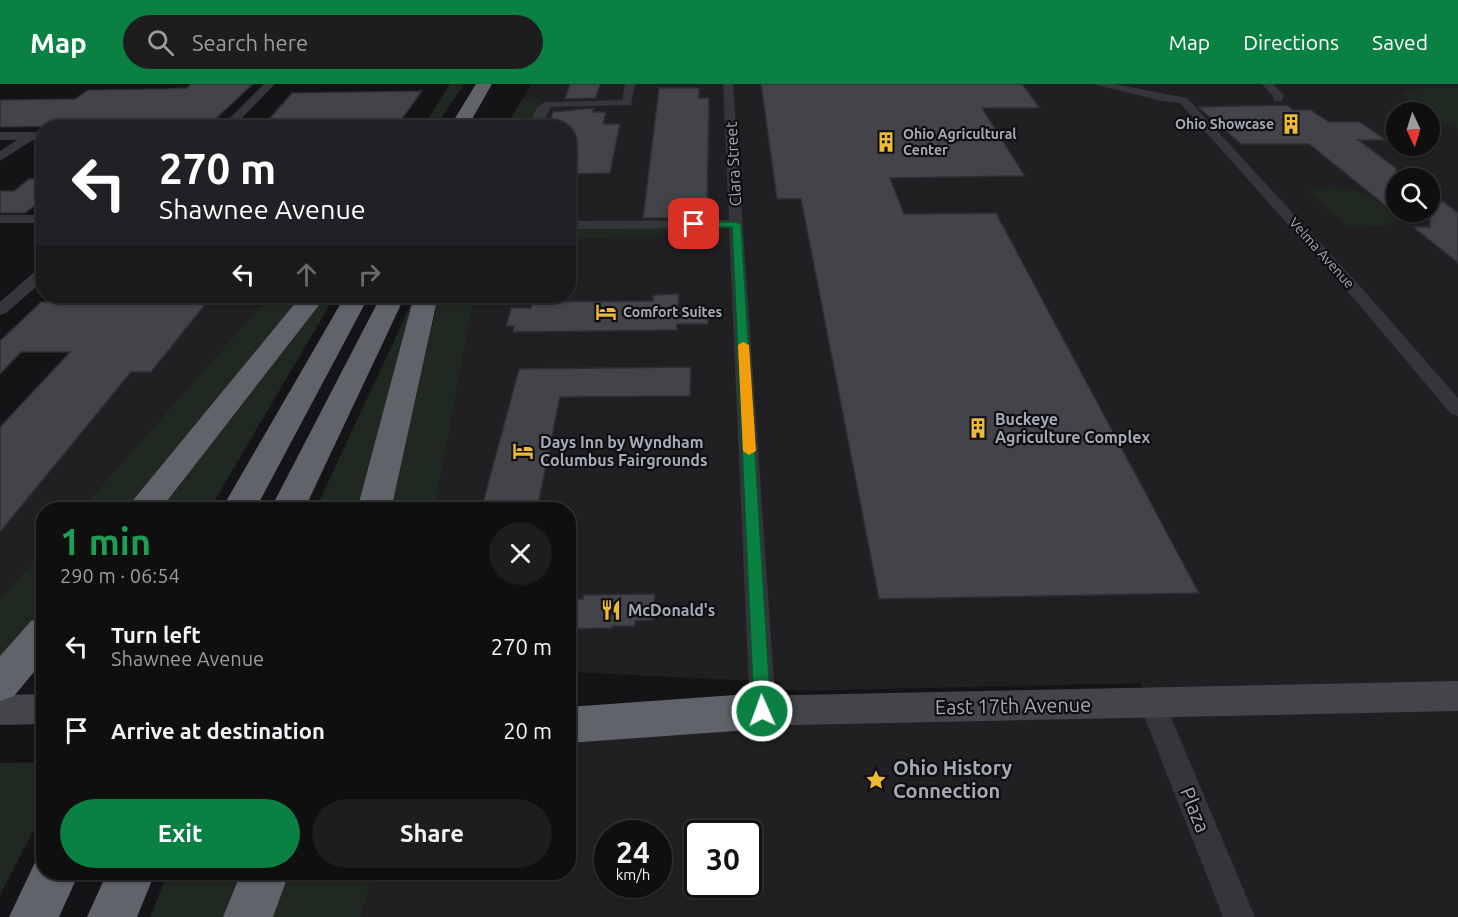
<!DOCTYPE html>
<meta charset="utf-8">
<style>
body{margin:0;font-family:Ubuntu,sans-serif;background:#1d1d1e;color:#f1f3f6;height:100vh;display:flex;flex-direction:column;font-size:22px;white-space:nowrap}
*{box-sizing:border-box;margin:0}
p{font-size:20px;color:#9b9c9f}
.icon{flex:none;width:33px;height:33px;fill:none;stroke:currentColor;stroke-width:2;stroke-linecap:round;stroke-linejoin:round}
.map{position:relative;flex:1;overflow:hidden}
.drawer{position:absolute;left:36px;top:418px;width:540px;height:378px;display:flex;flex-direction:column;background:#0f0f10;border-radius:24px;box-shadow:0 2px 4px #0004,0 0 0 2px #2f2f30}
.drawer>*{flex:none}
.banner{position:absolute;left:36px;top:36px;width:540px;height:183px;border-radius:24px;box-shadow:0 2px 4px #0004,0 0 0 2px #2f2f30;background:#202124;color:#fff;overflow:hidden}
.needle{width:39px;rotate:176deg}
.tools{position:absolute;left:1386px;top:18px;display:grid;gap:12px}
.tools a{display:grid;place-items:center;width:54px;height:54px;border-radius:50%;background:#0f0f10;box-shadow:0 2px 4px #0004,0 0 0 2px #2f2f30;font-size:30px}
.speed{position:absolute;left:594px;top:736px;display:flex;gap:12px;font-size:30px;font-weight:700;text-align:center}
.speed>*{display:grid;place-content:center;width:78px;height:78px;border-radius:50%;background:#0f0f10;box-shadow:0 2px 4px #0004,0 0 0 2px #2f2f30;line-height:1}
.speed small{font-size:15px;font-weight:400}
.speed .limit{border:3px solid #111;border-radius:9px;background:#fff;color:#111}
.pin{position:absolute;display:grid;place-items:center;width:51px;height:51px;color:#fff;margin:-26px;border-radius:12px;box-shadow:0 3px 9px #0006}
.me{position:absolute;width:66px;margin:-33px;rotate:358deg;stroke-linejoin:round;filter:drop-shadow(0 0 4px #0008)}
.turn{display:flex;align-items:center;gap:21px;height:126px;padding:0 24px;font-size:27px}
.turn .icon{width:78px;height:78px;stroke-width:2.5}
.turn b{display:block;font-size:42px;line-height:51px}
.lanes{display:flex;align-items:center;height:57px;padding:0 24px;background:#0003;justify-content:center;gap:30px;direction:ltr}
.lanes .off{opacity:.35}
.round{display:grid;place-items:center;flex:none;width:63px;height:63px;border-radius:32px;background:#1d1d1e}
.headline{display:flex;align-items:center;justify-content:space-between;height:102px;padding:0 24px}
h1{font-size:36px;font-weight:700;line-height:45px;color:#1e9e55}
.button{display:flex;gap:12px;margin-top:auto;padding:12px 24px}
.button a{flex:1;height:69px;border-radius:36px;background:#0b8043;color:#fff;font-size:24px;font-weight:700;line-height:69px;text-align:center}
.button a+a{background:#1d1d1e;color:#f1f3f6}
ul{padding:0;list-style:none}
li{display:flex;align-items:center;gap:18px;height:84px;padding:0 24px}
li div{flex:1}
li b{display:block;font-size:22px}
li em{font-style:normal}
header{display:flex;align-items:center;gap:36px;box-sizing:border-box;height:84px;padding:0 30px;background:#0b8043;color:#fff}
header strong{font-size:28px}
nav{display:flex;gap:33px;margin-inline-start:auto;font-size:21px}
.search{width:420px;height:54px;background:#1d1d1e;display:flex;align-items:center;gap:15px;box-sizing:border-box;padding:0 21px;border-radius:33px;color:#9b9c9f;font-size:22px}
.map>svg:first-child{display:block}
.built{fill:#202023;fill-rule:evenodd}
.green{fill:#202822}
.building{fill:#434449;stroke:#2e2e32;stroke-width:1.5}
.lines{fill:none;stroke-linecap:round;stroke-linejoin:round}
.street{fill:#35363b;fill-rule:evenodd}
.secondary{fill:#43454b;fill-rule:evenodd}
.highway{fill:#61636b;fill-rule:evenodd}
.route{fill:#0b8043;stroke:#07532c;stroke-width:1.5}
.slow{fill:#f59e0b}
.labels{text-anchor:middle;stroke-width:4.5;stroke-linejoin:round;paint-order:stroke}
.far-poi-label{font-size:14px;font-weight:bold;fill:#a6aab6;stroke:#0f0f11;text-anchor:start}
.far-street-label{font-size:14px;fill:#a6aab6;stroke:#0f0f11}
.street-label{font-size:16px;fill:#a6aab6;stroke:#0f0f11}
.poi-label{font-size:16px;font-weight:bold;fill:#a6aab6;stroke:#0f0f11;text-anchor:start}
.near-street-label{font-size:20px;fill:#a6aab6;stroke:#0f0f11}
.near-poi-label{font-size:20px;font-weight:bold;fill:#a6aab6;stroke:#0f0f11;text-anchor:start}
</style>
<header>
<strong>Map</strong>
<div class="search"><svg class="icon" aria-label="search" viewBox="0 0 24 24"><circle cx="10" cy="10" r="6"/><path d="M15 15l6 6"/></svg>Search here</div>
<nav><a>Map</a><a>Directions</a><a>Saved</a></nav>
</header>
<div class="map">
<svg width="1458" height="833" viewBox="0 0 1458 833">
<rect width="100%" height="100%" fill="#141416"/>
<g class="built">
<path d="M531 0H1458V833H361L373 789H568L569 642 1151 618 1140 599 799 607 781 605 780 598 569 588 568 426H434L472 214 474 212H568L569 155 718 151 726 147 569 143 568 44 527 43 540 15 523 14ZM1396 28H1430V62H1396ZM1396 94H1430V128H1396ZM608 750H658V801H608ZM698 750H748V801H698Z"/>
<polygon points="122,212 269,212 80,426 44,426 43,467 0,515 0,343"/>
</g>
<g class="green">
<polygon points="450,0 464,0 435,43 423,43"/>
<polygon points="1422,4 1458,4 1458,45 1440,36 1402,9"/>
<polygon points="523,14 541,15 527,43 506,43"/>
<path d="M1323 104C1364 104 1368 109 1399 136L1384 142 1348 143 1310 108Z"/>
<polygon points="568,143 722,144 726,147 718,151 569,155"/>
<polygon points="269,212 304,212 126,426 80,426"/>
<polygon points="324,212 335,212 209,426 161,426 258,294"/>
<polygon points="415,212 419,212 363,426 315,426"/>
<polygon points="439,212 474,212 434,426 390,426"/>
<polygon points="43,467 43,525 0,574 0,515"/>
<polygon points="44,678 43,728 0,811 0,679"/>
<polygon points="168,789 245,789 227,833 150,833"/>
<polygon points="265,789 373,789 361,833 248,833"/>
</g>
<g class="building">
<polygon points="191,0 253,0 210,40 0,43 0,16 75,15 88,6 168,5 187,4"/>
<polygon points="570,0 600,0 596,14 565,15"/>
<polygon points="761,0 1022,0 1040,24 982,24 1025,92 890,94 904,130 996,129 1199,509 879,515 801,115 777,115"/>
<polygon points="659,4 699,4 699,14 709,14 707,134 643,134"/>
<polygon points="422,7 399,39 264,41 292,9"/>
<polygon points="1287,21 1293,26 1311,26 1329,38 1360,38 1386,56 1358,56 1396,84 1396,130 1309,60 1241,60 1198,23"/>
<polygon points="594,24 593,28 606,28 603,40 620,40 610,89 574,90 578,75 572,75 576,62 568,62 568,44 548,44 553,28"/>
<polygon points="29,95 44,95 44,114 25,129 0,129 0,107 14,107"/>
<polygon points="1430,108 1458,129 1458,179 1413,143 1430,143"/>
<polygon points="679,210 678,224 708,224 708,240 677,240 677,246 513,248 514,242 506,242 511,224 531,224 532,218 653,217 653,211"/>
<polygon points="122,212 212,212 151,288 131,288 0,448 0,343 70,268 21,268 0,290 0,257 41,218 118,216"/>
<polygon points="691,283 690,312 560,313 537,426 481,426 519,285"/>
<polygon points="655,510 653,536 635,537 635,542 613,542 612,544 568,545 568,515 583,515 583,511"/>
</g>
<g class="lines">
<g class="street">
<polygon points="264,0 275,0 232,44 220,44"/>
<polygon points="625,0 635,0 631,21 551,23 540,44 528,44 537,23 545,18 622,16"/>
<polygon points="723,0 733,0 776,627 772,635 763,638 754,635 750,627 729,144 568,145 568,137 729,136"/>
<polygon points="1093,0 1113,0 1187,14 1368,211 1458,314 1458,332 1451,330 1356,217 1180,19 1162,17"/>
<polygon points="1262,0 1273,0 1284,11 1282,17 1274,17 1273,12"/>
<polygon points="0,48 44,48 44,56 33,56 0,77 0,67 17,56 0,56"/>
<rect x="0" y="131" width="44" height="8"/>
<polygon points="44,183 44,196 6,229 0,231 0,218 39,184"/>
<polygon points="1152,608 1161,611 1165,619 1255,833 1223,833 1139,619 1143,611"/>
</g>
<g class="secondary">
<polygon points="1458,597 1458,627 746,642 733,638 728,627 733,616 746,612"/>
<polygon points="44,610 44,640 0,641 0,611"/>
</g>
<g class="highway">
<polygon points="476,0 492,0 467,44 449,44"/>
<polygon points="301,212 326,212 160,426 125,426"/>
<polygon points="345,212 369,212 255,426 221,426"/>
<polygon points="381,212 405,212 304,426 270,426"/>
<polygon points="414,212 438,212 391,426 357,426"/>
<polygon points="44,533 44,576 14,612 0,617 0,572 31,537"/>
<polygon points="763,609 778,615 784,627 778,639 763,645 568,659 568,623"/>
<polygon points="44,770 44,789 79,789 59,833 9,833 38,772"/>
<polygon points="107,789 155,789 137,833 87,833"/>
<polygon points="241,789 289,789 273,833 223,833"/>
</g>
</g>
<polygon class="route" points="691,138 736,138 741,140 771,627 768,632 762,634 756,632 754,627 732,143 694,143 691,142"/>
<polygon class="slow" points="743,258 749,261 756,367 749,371 743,367 738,261"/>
<defs>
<g id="building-bare" transform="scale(1.62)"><path d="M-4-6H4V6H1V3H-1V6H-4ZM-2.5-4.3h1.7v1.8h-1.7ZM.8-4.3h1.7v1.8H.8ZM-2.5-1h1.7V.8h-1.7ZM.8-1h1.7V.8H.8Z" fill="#edba35" stroke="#0f0f11" stroke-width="2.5" paint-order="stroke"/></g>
<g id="hotel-bare" transform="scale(1.62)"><path d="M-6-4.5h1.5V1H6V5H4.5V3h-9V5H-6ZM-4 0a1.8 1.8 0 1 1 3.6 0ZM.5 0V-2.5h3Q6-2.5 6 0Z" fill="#edba35" stroke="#0f0f11" stroke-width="2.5" paint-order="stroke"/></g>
<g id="restaurant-bare" transform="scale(1.62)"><path d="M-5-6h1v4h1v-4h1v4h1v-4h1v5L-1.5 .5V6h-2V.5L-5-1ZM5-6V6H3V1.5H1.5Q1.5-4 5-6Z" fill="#edba35" stroke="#0f0f11" stroke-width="2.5" paint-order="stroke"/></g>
<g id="sight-bare" transform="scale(1.62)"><path d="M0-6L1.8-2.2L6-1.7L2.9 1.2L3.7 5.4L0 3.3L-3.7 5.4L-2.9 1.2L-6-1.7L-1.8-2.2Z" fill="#edba35" stroke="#0f0f11" stroke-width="2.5" paint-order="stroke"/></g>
</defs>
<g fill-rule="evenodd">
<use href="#building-bare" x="1291" y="40"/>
<use href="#building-bare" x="886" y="58"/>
<use href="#hotel-bare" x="606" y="228"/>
<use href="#building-bare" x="978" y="344"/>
<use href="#hotel-bare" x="523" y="367"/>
<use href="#restaurant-bare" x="611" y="526"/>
<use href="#sight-bare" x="876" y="696"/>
</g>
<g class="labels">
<g class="far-poi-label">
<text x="1274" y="45" text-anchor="end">Ohio Showcase</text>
<text x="903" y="55">Ohio Agricultural<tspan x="903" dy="16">Center</tspan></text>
<text x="623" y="233">Comfort Suites</text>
</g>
<g class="far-street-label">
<text transform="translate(1322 169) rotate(48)" y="5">Velma Avenue</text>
</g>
<g class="street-label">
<text transform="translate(733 80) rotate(-93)" y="6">Clara Street</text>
</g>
<g class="poi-label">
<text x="995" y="341">Buckeye<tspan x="995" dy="18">Agriculture Complex</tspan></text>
<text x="540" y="364">Days Inn by Wyndham<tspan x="540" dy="18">Columbus Fairgrounds</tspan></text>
<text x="628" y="532">McDonald's</text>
</g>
<g class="near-street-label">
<text transform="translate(1013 622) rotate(-1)" y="7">East 17th Avenue</text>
<text transform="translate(1195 726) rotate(68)" y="7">Plaza</text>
</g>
<g class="near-poi-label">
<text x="893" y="691">Ohio History<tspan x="893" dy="23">Connection</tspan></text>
</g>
</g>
</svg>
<div class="tools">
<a><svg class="needle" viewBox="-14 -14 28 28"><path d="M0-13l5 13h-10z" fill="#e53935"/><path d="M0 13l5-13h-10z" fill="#9b9c9f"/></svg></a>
<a><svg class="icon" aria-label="search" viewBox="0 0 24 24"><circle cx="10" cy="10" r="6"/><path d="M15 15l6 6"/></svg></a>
</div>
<div class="speed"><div>24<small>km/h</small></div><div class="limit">30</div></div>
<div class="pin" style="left:694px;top:140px;background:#d93025"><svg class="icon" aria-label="arrive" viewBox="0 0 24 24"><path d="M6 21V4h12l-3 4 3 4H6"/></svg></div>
<svg class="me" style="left:762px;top:627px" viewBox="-20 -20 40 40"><circle r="17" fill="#0b8043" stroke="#fff" stroke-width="3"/><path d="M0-11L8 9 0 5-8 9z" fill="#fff"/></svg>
<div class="banner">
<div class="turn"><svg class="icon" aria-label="left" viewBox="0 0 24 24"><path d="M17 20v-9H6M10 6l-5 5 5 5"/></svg><div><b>270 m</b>Shawnee Avenue</div></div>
<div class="lanes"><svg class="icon" aria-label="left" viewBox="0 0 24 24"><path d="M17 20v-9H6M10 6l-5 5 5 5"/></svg><svg class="icon off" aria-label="ahead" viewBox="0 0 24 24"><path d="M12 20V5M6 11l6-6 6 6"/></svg><svg class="icon off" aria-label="right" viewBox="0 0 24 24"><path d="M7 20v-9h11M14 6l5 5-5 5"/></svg></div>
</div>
<section class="drawer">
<div class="headline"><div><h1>1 min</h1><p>290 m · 06:54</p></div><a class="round"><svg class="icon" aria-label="close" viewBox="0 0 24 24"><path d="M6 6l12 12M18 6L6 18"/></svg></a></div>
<ul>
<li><svg class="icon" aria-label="left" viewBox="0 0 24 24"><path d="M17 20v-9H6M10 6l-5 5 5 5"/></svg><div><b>Turn left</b><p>Shawnee Avenue</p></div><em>270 m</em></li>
<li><svg class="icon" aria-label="arrive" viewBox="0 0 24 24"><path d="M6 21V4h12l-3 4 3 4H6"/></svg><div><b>Arrive at destination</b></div><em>20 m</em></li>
</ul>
<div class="button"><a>Exit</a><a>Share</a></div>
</section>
</div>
